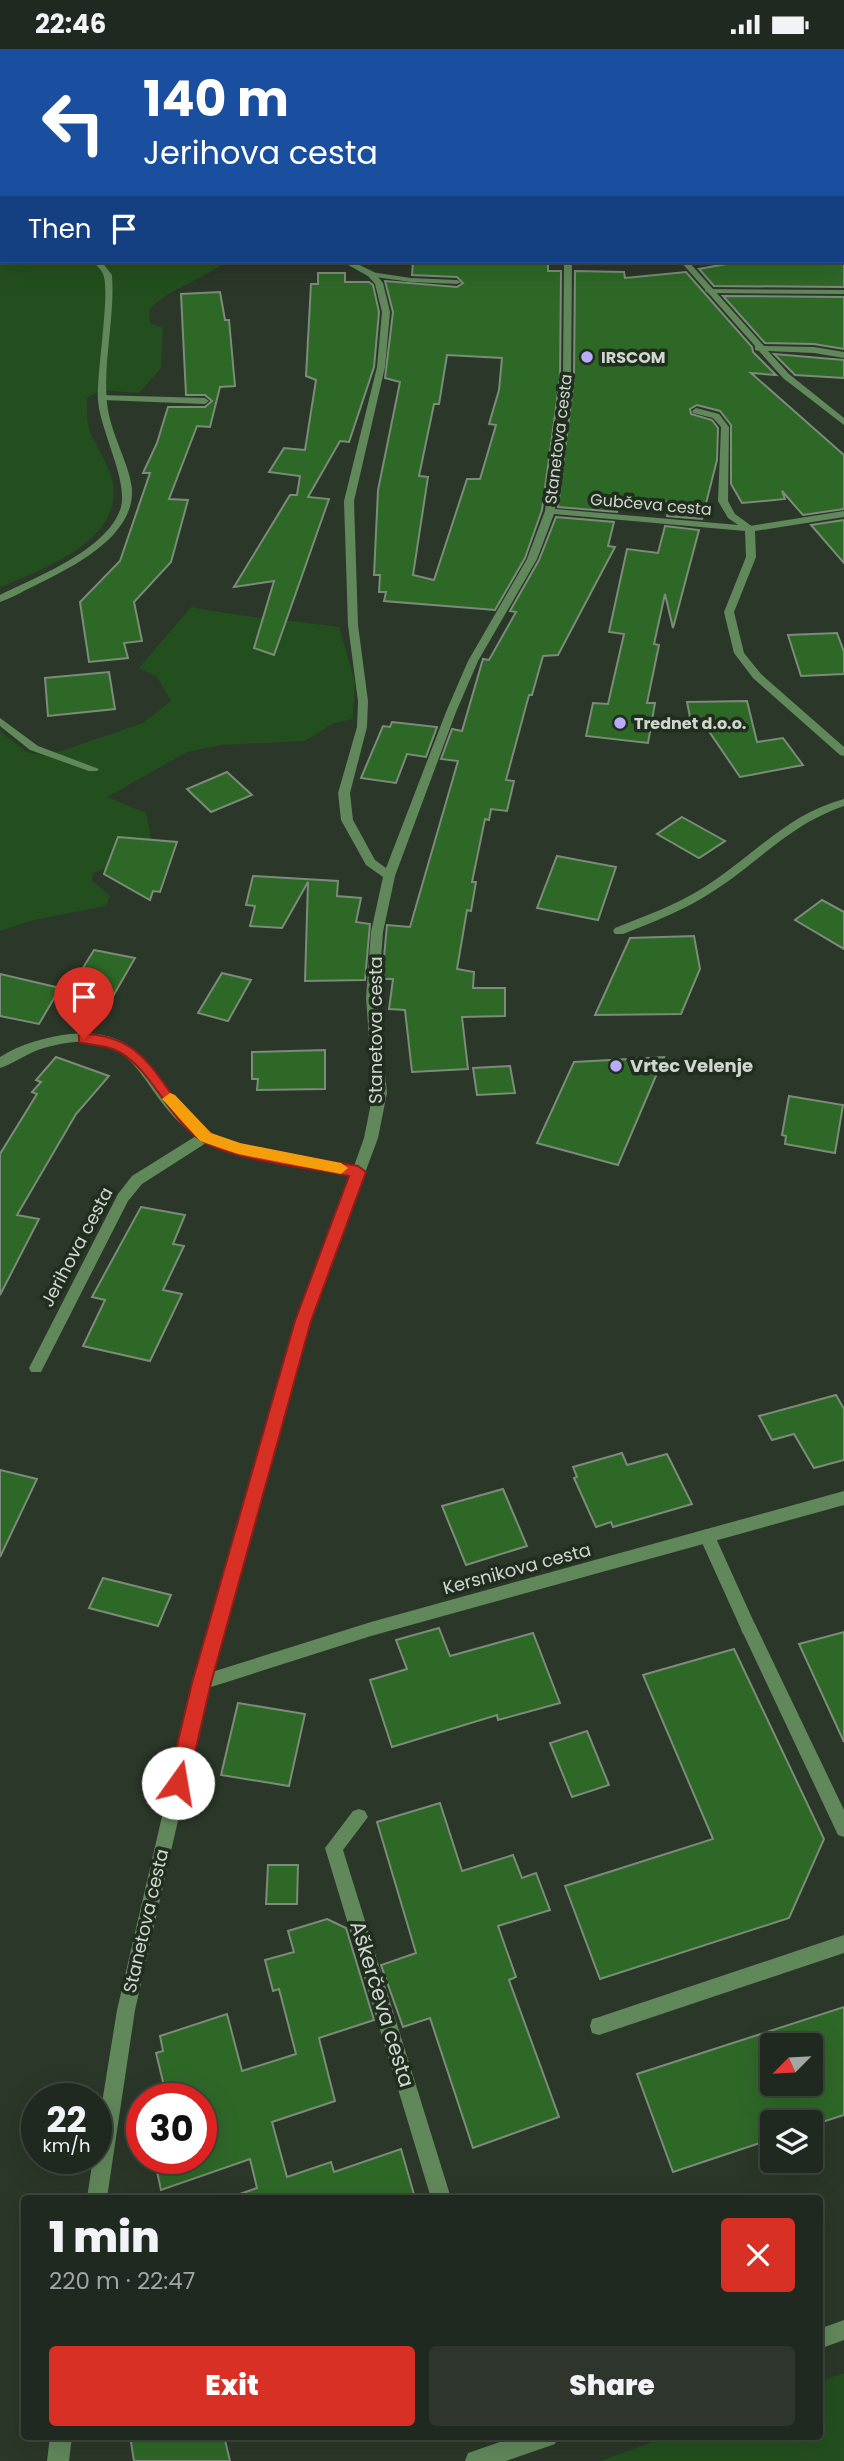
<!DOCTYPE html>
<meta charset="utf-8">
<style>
body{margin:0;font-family:Poppins,sans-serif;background:#2d352c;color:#f1f3f6;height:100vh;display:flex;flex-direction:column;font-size:26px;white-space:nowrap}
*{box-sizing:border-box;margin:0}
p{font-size:23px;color:#a2a6a4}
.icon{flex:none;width:38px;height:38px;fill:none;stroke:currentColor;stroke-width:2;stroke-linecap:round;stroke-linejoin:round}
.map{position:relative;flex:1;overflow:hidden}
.panel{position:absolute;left:21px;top:2146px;width:802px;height:245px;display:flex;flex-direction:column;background:#20291f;border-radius:7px;box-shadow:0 7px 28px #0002,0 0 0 2px #3d453d}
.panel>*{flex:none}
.guide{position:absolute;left:0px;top:0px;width:845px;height:214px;box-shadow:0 7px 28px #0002,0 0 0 2px #3d453d;background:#1a4fa0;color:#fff;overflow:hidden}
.needle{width:46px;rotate:246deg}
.controls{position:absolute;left:760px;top:1984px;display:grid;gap:14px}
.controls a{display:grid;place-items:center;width:63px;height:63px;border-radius:7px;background:#20291f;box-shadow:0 7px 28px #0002,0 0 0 2px #3d453d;font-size:35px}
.speed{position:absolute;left:21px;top:2034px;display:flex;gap:14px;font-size:35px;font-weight:700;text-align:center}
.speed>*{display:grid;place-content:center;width:91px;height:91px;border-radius:50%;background:#20291f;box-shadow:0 7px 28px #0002,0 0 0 2px #3d453d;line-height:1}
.speed small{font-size:18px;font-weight:400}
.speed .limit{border:10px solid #d22;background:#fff;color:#111}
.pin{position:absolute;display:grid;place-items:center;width:60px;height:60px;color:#fff;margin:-72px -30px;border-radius:50% 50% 50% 0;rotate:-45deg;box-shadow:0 0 7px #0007}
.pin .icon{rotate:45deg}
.me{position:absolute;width:77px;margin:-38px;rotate:13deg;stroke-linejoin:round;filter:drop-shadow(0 0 5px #0008)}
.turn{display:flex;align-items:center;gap:24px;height:147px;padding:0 28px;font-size:32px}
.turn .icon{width:91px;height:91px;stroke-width:2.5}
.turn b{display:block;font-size:49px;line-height:60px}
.then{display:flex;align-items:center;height:66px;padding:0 28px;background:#0003;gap:14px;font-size:26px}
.round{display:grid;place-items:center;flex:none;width:74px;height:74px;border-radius:7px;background:#2d352c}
.summary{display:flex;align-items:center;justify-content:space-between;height:119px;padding:0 28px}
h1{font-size:42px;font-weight:800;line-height:52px}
.button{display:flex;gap:14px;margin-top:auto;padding:14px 28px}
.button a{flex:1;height:80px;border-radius:7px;background:#d93025;color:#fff;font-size:28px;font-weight:800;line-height:80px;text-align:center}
.button a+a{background:#2d352c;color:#f1f3f6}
.status{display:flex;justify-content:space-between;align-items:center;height:49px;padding:0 35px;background:#20291f;direction:ltr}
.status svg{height:19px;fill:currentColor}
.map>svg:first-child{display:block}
.green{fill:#234f1e}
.building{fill:#2e6827;stroke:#7c8b7a;stroke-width:2;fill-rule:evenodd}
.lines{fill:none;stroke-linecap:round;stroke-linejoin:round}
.service{fill:#61885b;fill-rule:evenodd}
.pedestrian{fill:#61885b;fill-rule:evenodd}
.minor{fill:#61885b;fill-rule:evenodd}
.route{fill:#d93025;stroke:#8d1f18;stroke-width:2}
.slow{fill:#f59e0b}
.poi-dot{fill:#b8abf7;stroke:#212d1f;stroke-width:2.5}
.labels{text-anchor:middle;stroke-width:7;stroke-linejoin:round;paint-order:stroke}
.far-poi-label{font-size:16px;font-weight:bold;fill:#cfd7ce;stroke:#212d1f;text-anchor:start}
.far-street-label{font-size:16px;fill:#cfd7ce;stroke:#212d1f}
.street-label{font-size:18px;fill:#cfd7ce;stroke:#212d1f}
.poi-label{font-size:18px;font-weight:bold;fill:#cfd7ce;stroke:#212d1f;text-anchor:start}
.near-street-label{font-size:21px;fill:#cfd7ce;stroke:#212d1f}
</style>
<div class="status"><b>22:46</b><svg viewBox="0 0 49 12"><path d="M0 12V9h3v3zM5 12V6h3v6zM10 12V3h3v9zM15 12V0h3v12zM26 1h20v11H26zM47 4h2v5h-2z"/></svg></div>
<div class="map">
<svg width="844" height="2412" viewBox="0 0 844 2412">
<rect width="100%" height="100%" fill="#2b3729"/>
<g class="green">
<polygon points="0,0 389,0 390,2 2,2 2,109"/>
<path d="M0 129 2 212H226C202 232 170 238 149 261L150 274 163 279 161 319 139 344 101 341 87 349C85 391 98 391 110 424 133 487 45 520 0 538Z"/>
<path d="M191 558C239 568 289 571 339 578L355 633 353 670 332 675 305 692 221 696 187 703 107 748 146 764 151 789C138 811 117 815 93 824L92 831 110 847 106 857 34 871 0 882V682L27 703 46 707 143 674 171 652 157 628 139 619Z"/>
<polygon points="844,2324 844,2412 601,2412 669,2387 819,2387 819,2333"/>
</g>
<g class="building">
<path d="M418 212H548V222H561L560 330 542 461 525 509 495 561 384 552 386 543H379L380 526H374L378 441 400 333 385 329 393 263 385 232 457 238 463 234 457 228 412 226 413 213ZM447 306 502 309 499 341 489 375 496 376 480 430H467L434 531 413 526 428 428 419 427 434 355H439Z"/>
<polygon points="743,212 844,212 844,238 714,237 699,220"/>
<polygon points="575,222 624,223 625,229 686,223 752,298 753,303 776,326 751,324 844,406 844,460 803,466 782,442 785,450 742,454 731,435 731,376 720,362 697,356 690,360 691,365 712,371 718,379 717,411 702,470 667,467 671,453 620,450 617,463 558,458 574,330"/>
<polygon points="318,224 345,224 345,233 369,233 373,236 379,263 374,318 349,393 340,392 308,448 329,450 274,606 254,599 274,532 234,538 290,446 297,446 300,427 269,423 284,399 305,401 316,331 306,327 311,235 318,235"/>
<polygon points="220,243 225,271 229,271 235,337 220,338 210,378 197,377 169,450 188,451 171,513 134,553 142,592 124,594 128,609 89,613 80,553 120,512 150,424 143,424 157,394 168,358 205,358 212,352 205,346 186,346 181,245"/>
<polygon points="723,247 844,248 844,300 814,295 765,294"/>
<polygon points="774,305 844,311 844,329 795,326"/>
<polygon points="556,468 614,473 608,497 615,498 558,606 543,607 532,646 529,646 506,731 514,732 507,762 491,760 489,771 485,770 472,833 476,833 471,862 467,861 457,920 474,923 473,939 505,939 505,967 462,968 468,1020 412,1023 405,961 389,960 393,930 382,930 387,876 410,878 458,712 441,710 452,680 462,682 483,610 489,611 516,563 510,562 539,511"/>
<polygon points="844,471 844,514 811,476"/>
<polygon points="665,477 699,481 673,579 665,545 654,595 659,596 647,654 655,654 648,694 586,687 593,654 608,655 624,585 609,583 627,500 658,504"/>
<polygon points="837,584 844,603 844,625 801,627 788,586"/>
<polygon points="109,623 115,660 48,667 45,629"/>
<polygon points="747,652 757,693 783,689 803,716 740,728 706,678 692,678 687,653"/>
<polygon points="392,673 437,678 426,708 407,705 396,734 361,729 383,677 390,678"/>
<polygon points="227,723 252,746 211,763 187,740"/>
<polygon points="682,768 725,792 699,809 657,785"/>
<polygon points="118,788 177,793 160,843 153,842 150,851 104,825"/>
<polygon points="557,807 616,818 598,871 537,859"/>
<polygon points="253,827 338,832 337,847 361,849 356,873 370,875 365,931 305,932 308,833 282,879 250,877 255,857 246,856"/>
<polygon points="822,851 844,863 844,900 795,871"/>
<polygon points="694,887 700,920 681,965 595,966 630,889"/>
<polygon points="94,901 135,909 105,961 57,951 76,921 81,922"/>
<polygon points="222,924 251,931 228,972 198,964"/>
<polygon points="0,925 60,939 39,975 0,967"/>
<polygon points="325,1001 325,1040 257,1041 258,1030 252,1030 252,1003"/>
<polygon points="56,1008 109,1027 76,1065 17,1166 39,1170 0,1246 0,1105 37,1045 32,1043 41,1033 36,1031"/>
<polygon points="664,1008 618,1116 537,1094 574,1013"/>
<polygon points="510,1017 515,1044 477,1046 473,1019"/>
<polygon points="789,1047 843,1056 835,1104 785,1095 786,1087 782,1086"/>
<polygon points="141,1158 185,1166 173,1195 184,1197 163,1241 182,1245 150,1312 83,1297 105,1251 92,1248"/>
<polygon points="836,1346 844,1360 844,1411 814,1419 794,1385 772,1391 759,1367"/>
<polygon points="622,1404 627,1416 667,1405 692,1455 613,1478 611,1473 596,1478 574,1429 577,1428 573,1418"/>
<polygon points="0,1421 37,1430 0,1508"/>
<polygon points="503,1440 527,1497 466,1516 442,1457"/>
<polygon points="103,1529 171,1546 158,1577 89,1559"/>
<polygon points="439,1579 450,1607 533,1584 560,1654 498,1671 497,1666 392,1698 370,1631 407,1620 396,1591"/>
<polygon points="844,1583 844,1693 799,1595"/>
<polygon points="734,1600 824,1790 789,1869 600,1930 565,1837 713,1790 643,1626"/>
<polygon points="238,1654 305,1665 289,1737 221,1726"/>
<polygon points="587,1682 609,1736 572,1748 550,1694"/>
<polygon points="440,1754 462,1822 513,1806 522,1829 536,1824 550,1861 498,1877 516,1928 509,1931 559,2068 473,2099 430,1969 403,1978 381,1916 416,1904 377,1773"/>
<polygon points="268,1816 298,1816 297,1855 266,1855"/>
<polygon points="327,1870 346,1879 374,1971 319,1989 335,2052 272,2073 287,2128 331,2113 334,2123 401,2100 415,2149 241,2149 240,2145 257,2139 250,2110 161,2141 154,2109 201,2109 201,2049 167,2049 156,2004 163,2002 160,1987 227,1965 242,2022 296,2005 279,1940 273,1942 265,1911 294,1903 288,1882"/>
<path d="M844 1958V2066L810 2077V2074H772V2090L673 2123 637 2025ZM772 1997H810V2035H772Z"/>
<polygon points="130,2387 224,2387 230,2412 134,2412"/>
</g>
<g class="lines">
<g class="service">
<polygon points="311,212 350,212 351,213 347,215 315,214"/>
<polygon points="371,223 411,229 457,231 461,233 457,235 411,233 368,227 367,225"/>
<polygon points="706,240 844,241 844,245 709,244 705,242"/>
<polygon points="99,346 205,349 209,352 205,355 102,351 98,348"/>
<polygon points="696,359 719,365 729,378 728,452 735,465 753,478 753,482 747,482 728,469 718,452 721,378 713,369 693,364 692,362"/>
<polygon points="0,669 38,697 99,720 97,722 89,722 30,701 0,677"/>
<polygon points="707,1480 713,1482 715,1487 757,1580 755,1585 749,1587 743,1585 741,1580 699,1487 701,1482"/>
</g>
<g class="pedestrian">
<polygon points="749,1573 755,1575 844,1761 844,1788 838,1786 741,1580 743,1575"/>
<polygon points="844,1886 844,1904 599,1986 592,1984 590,1977 592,1970 599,1968"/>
</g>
<g class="minor">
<polygon points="393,0 399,0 400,2 394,2"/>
<polygon points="545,0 551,0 552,2 546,2"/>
<polygon points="678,0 684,0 677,2"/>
<rect x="0" y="119" width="2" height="7"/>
<path d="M93 212H101L112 226C115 269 103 311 107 354 110 385 130 415 132 441 134 489 70 519 34 537 23 542 12 549 0 553V546C36 528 105 502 120 461 130 435 101 384 98 352 96 326 111 241 103 225 101 220 96 216 93 212Z"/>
<path d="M341 212H351L374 223 383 234 390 263 385 318 354 452 358 576 368 652 367 678 350 744 353 771 375 811 386 819 446 663 468 612 527 510 545 462 563 330 564 212H572L571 330 555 460 750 477 844 462V468L755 482 756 508 734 563 744 604 761 625 844 698V707L840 706 753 629 734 604 724 563 746 508 745 482 554 465 537 510 478 612 456 663 395 827 383 883 378 949 387 1044 378 1089 310 1272 212 1623 371 1573 844 1442V1456L371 1587 208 1639 135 1961 107 2149H87L93 2109H96V2091L117 1961 193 1634 296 1272 350 1127 263 1111 206 1094 142 1135 128 1152 41 1323H31L29 1319 118 1145 132 1127 196 1087C134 1044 144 971 44 999 27 1004 15 1014 0 1019V1008C20 995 46 988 70 985 160 976 152 1055 214 1086 256 1107 308 1109 354 1117L364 1089 373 1044 366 949 371 883 383 828 366 816 341 771 338 744 357 678 358 652 348 576 344 452 377 318 382 263 375 235 368 227Z"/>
<polygon points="680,212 688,212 764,297 814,298 844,303 844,309 814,304 768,302 789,325 844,369 844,376 783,329 759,302 755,301 755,297"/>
<path d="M844 750V757C787 777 761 812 712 843 685 861 653 873 623 885H615L613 882 615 879C645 867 676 856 703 839 753 808 785 766 844 750Z"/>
<polygon points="359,1760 365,1762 368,1768 343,1801 451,2149 431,2149 325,1799 353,1762"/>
<polygon points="844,2271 844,2291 819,2300 819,2280"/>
<polygon points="50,2387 72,2387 69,2412 47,2412"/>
<polygon points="517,2387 558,2387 555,2395 506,2412 465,2412 468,2404"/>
</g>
</g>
<path class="route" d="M84 985C159 987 158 1052 211 1084 238 1101 323 1110 358 1117L366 1123 311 1272 211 1634 188 1734 185 1741 178 1744 171 1741 168 1734 192 1634 295 1272 349 1127C312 1119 227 1111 199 1090 167 1068 149 1015 115 1001 103 995 91 997 79 993V986Z"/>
<polygon class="slow" points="170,1044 175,1046 211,1084 240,1094 341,1114 348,1119 341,1125 238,1105 200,1092 165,1053 162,1050"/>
<g class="poi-dot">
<circle cx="587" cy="308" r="7"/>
<circle cx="620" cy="674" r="7"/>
<circle cx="616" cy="1017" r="7"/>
</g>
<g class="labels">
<g class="far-poi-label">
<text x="601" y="314">IRSCOM</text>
<text x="634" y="680">Trednet d.o.o.</text>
</g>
<g class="far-street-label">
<text transform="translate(558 390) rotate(-83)" y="6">Stanetova cesta</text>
<text transform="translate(651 455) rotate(5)" y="6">Gubčeva cesta</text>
</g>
<g class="street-label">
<text transform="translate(376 981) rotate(-90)" y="6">Stanetova cesta</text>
<text transform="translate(77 1198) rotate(-62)" y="6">Jerihova cesta</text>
<text transform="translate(517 1520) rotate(-15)" y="6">Kersnikova cesta</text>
<text transform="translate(146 1872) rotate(-77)" y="6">Stanetova cesta</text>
</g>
<g class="poi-label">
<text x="630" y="1023">Vrtec Velenje</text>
</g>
<g class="near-street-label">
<text transform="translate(382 1955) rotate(73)" y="7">Aškerčeva cesta</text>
</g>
</g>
</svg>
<div class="controls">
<a><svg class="needle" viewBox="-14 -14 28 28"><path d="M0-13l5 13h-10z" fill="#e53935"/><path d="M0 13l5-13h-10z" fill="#a2a6a4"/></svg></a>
<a><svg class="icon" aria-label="layers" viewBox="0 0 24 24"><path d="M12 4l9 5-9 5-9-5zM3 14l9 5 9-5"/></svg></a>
</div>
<div class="speed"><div>22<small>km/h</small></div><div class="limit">30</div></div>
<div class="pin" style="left:84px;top:990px;background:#d93025"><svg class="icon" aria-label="arrive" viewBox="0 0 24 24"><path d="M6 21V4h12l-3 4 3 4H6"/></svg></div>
<svg class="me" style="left:178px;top:1734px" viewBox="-20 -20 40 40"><circle r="19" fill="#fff"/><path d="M0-13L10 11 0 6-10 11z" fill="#d93025"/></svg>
<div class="guide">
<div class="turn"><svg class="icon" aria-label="left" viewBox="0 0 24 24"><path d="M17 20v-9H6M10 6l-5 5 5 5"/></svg><div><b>140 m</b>Jerihova cesta</div></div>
<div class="then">Then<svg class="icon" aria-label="arrive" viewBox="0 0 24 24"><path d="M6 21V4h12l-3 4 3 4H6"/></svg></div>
</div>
<section class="panel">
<div class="summary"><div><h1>1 min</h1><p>220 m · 22:47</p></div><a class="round" style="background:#d93025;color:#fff"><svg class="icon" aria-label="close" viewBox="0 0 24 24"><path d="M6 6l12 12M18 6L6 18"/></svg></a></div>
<div class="button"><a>Exit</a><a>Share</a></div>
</section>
</div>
